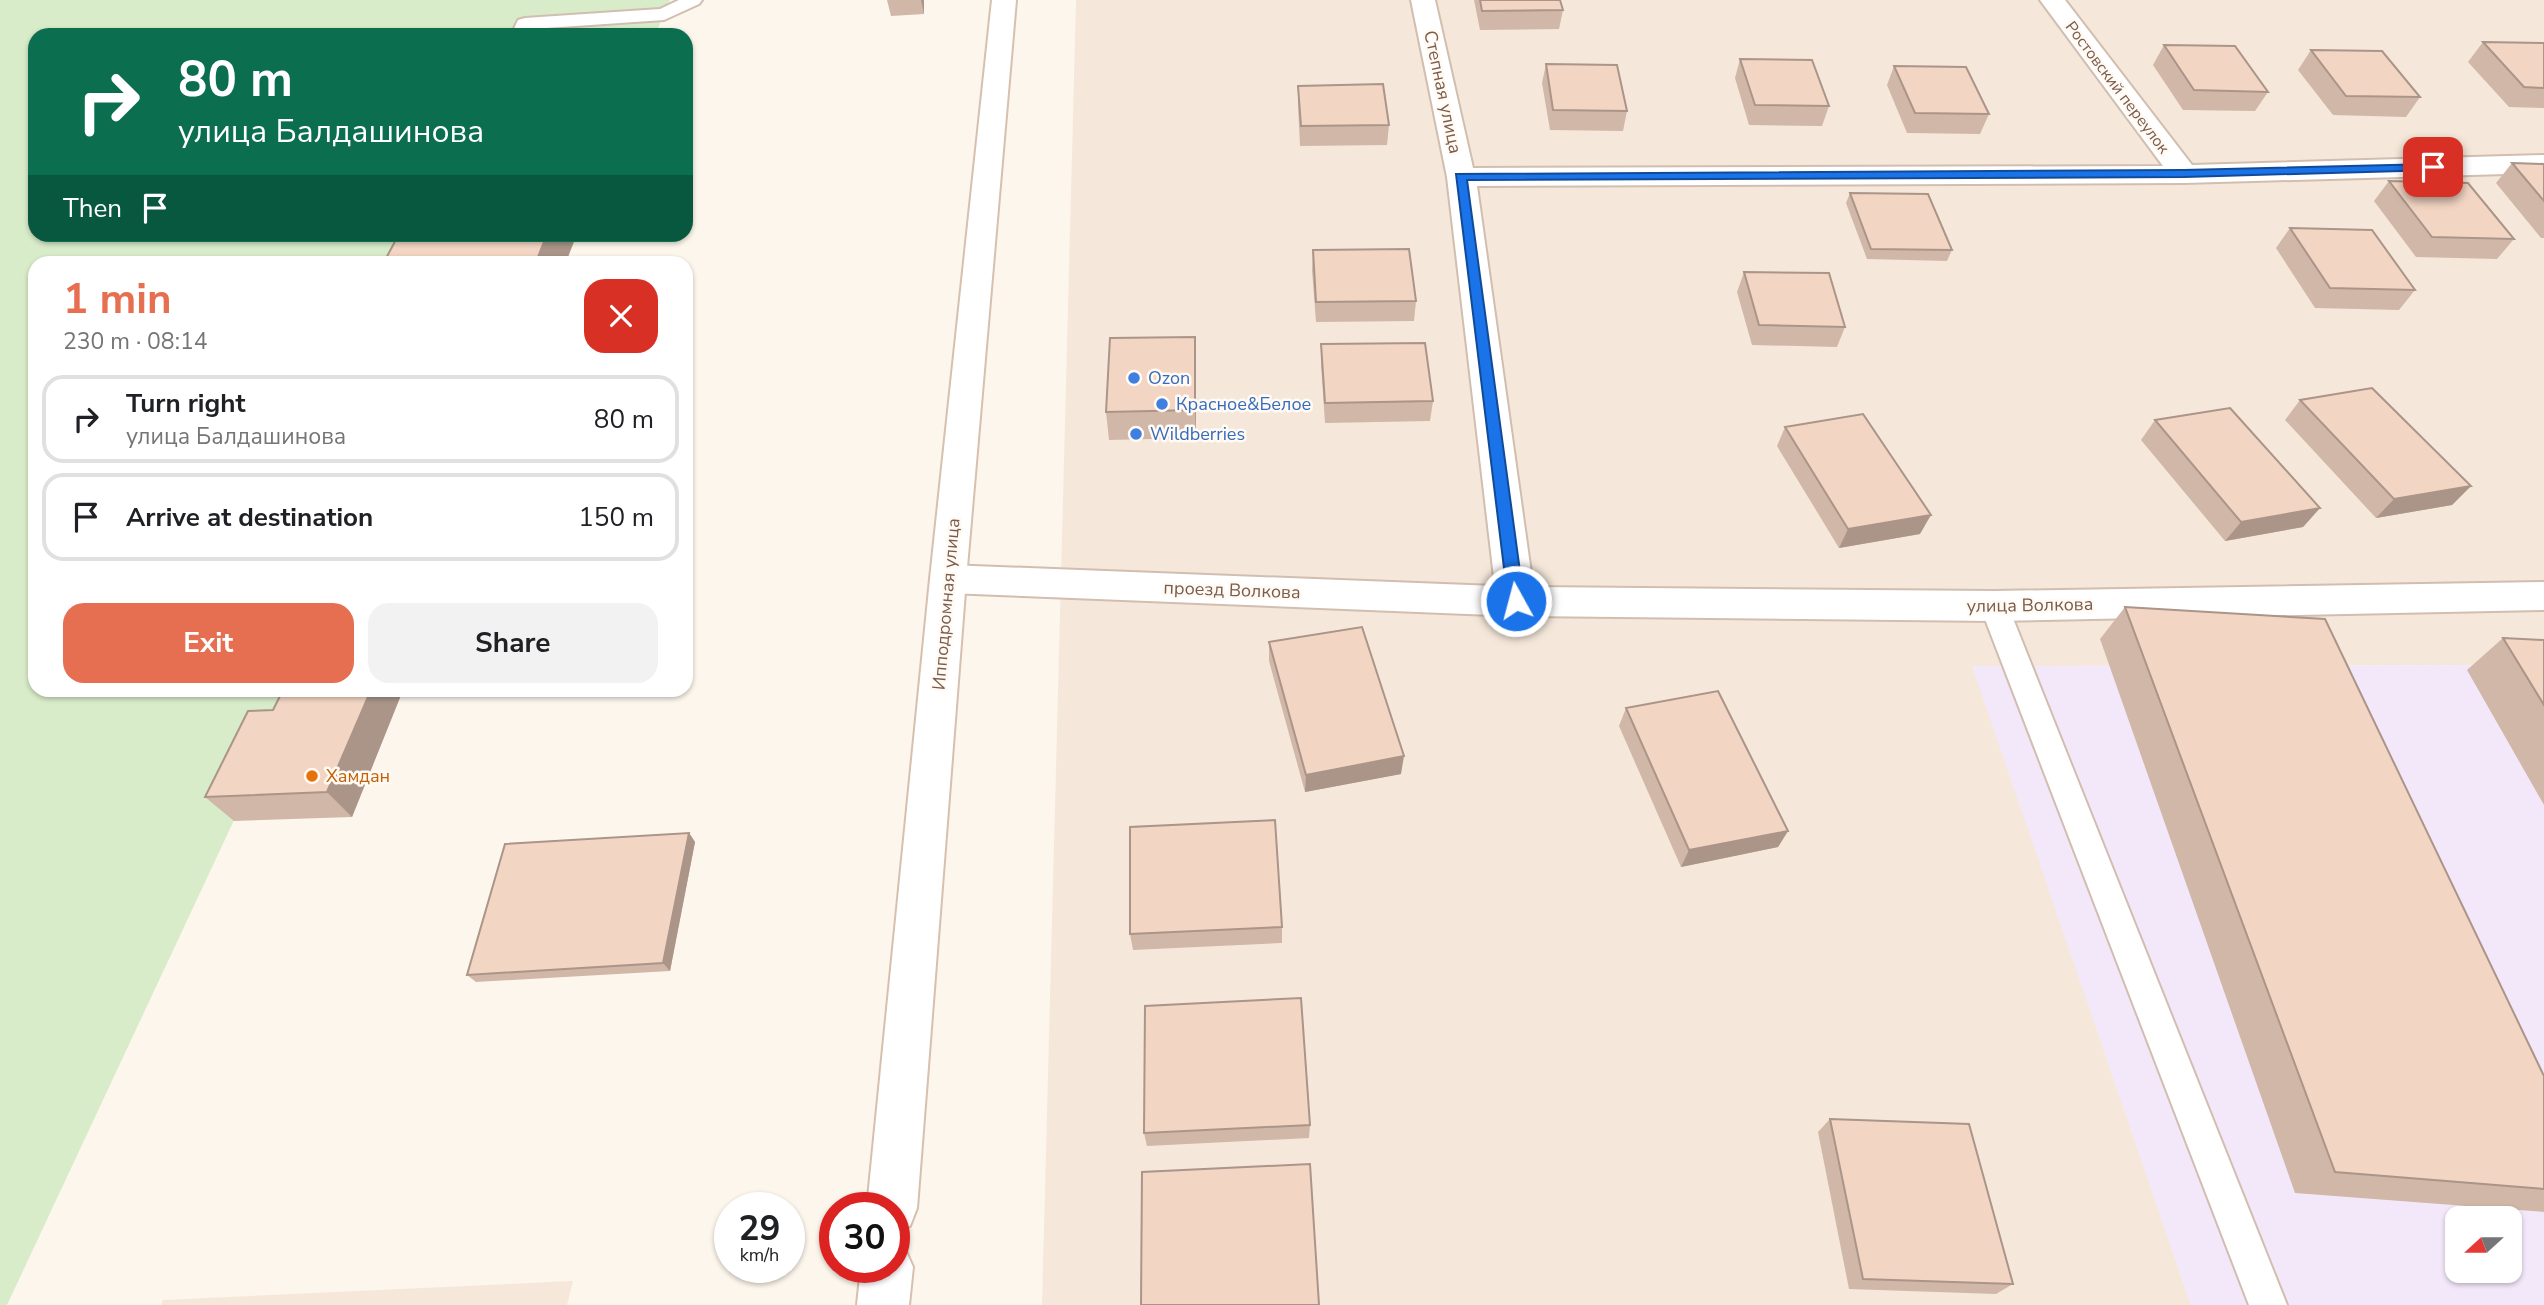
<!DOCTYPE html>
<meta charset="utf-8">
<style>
body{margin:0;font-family:"Nunito Sans",sans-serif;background:#f2f2f2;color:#202124;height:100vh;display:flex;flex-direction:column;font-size:26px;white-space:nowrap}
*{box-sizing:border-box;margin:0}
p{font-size:23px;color:#757577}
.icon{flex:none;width:38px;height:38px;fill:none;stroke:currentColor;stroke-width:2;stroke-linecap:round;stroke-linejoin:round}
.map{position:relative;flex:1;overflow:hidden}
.sheet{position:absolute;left:28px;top:256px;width:665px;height:441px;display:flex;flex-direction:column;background:#fff;border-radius:21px;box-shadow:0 2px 5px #0004}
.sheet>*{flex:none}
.banner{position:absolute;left:28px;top:28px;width:665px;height:214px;border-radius:21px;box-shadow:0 2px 5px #0004;background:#0b6e4f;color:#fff;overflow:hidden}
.needle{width:46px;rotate:249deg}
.buttons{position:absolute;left:2445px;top:1206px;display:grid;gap:14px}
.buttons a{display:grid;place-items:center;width:77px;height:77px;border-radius:14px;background:#fff;box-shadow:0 2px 5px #0004;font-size:35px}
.speed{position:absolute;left:714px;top:1192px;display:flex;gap:14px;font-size:35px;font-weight:700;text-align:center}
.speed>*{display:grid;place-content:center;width:91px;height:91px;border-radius:50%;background:#fff;box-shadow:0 2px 5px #0004;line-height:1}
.speed small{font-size:18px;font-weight:400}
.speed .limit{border:10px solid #d22;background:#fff;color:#111}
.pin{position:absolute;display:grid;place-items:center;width:60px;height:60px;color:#fff;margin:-30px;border-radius:14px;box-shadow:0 4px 10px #0006}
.me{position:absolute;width:77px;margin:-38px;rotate:353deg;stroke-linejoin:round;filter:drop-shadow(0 0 5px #0008)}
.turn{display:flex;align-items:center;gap:24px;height:147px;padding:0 35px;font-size:32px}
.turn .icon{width:91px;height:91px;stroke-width:2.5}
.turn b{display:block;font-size:49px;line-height:60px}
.then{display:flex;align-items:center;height:66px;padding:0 35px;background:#0003;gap:14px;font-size:26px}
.round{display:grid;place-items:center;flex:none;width:74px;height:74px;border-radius:21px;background:#f2f2f2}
.head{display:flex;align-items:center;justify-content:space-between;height:119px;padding:0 35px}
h1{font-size:42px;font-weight:700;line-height:52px;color:#e76f51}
.cta{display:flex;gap:14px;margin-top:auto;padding:14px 35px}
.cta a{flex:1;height:80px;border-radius:21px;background:#e76f51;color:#fff;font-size:28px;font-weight:700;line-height:80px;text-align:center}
.cta a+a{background:#f2f2f2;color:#202124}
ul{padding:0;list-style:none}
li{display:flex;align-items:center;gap:21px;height:88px;margin:0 14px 10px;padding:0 21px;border:4px solid #e0e0e0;border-radius:21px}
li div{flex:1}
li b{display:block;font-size:26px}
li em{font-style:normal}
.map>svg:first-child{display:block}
.residential{fill:#f5e8da}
.education{fill:#f3e8fa;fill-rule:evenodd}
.green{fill:#d8ecc9}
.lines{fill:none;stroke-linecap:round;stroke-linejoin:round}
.service-casing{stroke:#d1beb0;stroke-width:4}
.minor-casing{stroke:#d1beb0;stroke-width:4}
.secondary-casing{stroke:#d6c0b0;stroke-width:4}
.service{fill:#fff;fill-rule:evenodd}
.minor{fill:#fff;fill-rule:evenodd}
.secondary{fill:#fff;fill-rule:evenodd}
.wall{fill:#d1b7a8}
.shaded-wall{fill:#aa9588}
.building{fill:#f3d5c3;stroke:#aa9588;stroke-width:2}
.route{fill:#1a73e8;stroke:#114b97;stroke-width:2}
.shop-dot{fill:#3f7fe0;stroke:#fffaf3;stroke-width:2.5}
.food-dot{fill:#e8710a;stroke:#fffaf3;stroke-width:2.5}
.labels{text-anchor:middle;stroke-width:5;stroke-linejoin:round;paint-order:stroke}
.far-street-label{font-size:16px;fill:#7a5c4d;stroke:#fffaf3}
.street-label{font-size:18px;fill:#7a5c4d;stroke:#fffaf3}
.shop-label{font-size:18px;fill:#366cbe;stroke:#fffaf3;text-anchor:start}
.food-label{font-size:18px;fill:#c56008;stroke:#fffaf3;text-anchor:start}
</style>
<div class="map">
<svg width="2544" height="1305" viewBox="0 0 2544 1305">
<rect width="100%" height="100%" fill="#fdf6ec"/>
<g class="residential">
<polygon points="1076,0 2544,0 2544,665 1973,666 2191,1305 1042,1305"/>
<polygon points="573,1281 567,1305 161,1305 163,1300"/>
</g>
<path class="education" d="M2544 665V1305H2191L1972 666ZM2457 1218H2510V1270H2457Z"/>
<polygon class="green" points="0,0 670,0 655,35 35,35 35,234 577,235 566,262 35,262 35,690 295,690 7,1305 0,1305"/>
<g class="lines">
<g class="service-casing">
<g id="service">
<polygon points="679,0 702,0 699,4 664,20 532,29 529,35 511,35 518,20 525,18 660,9"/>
<polygon points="1994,595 2004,598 2008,606 2287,1305 2249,1305 1980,606 1984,598"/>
</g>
</g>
<g class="minor-casing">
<polygon id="minor" points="1411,0 1435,0 1473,168 2163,166 2040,0 2065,0 2192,165 2544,155 2544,173 2184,183 1477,186 1533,587 1994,591 2544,582 2544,610 1994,621 1516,616 948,593 935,589 930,579 935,569 948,565 1495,586 1447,177"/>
</g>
<g class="secondary-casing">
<g id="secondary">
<polygon points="992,0 1016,0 966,579 917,1208 910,1226 894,1232 894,1208 867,1208 930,579"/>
<polygon points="894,1244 905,1249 913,1267 909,1305 857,1305 861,1267 894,1267"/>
</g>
</g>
<use href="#service" class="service"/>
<use href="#minor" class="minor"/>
<use href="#secondary" class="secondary"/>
</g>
<g class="wall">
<polygon points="887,0 924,0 924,14 891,16"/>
<polygon points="1474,0 1560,0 1563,10 1559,29 1480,30"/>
<polygon points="2483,42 2544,43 2544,108 2509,107 2468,62"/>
<polygon points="2164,45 2268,92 2255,111 2183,110 2153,65"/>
<polygon points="2311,50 2420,97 2406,117 2333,115 2298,70"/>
<polygon points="1740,59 1829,106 1822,126 1749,125 1735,78"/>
<polygon points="1546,64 1627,111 1623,131 1550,130 1542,83"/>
<polygon points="1894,66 1989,114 1980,134 1907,133 1887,85"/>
<polygon points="1298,86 1389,125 1387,145 1300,146 1298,105"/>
<polygon points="2512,163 2544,164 2544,238 2541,238 2496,183"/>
<polygon points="2389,181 2514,239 2497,259 2416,257 2374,201"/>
<polygon points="1850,193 1952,250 1947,261 1867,259 1846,203"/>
<polygon points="2290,228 2415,290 2399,310 2315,308 2276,248"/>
<polygon points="1313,250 1416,301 1414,321 1316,322 1312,270"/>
<polygon points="1744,272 1845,327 1837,347 1752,345 1737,292"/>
<polygon points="1195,337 1196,365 1196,438 1109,440 1106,412"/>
<polygon points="1321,344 1433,401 1430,421 1325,423 1321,364"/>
<polygon points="2300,400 2471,486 2452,505 2376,518 2285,420"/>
<polygon points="2155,420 2320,508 2303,527 2225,541 2141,440"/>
<polygon points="1785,427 1920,534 1839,548 1777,446"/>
<polygon points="2125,607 2544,1076 2544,1212 2295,1193 2100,639"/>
<polygon points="2503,638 2544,640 2544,805 2467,670"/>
<polygon points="1269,642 1401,774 1305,792 1269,661"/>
<polygon points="283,690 403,690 352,817 234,821 205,797 273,710"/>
<polygon points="1626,708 1788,831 1778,847 1681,867 1619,726"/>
<polygon points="689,833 695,842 670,971 476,982 467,975"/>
<polygon points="1282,927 1282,943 1133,950 1130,934"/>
<polygon points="1830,1119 2013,1284 1996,1294 1849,1289 1818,1132"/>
<polygon points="1310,1125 1309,1138 1147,1146 1144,1133"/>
</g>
<g class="shaded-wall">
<polygon points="921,0 924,0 924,14"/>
<polygon points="547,234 577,234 566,262 536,262"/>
<polygon points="1195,337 1196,365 1196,438 1195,410"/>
<polygon points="2471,486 2452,505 2376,518 2394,499"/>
<polygon points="2320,508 2303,527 2225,541 2241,522"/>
<polygon points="1931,515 1920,534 1839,548 1848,529"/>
<polygon points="371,690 403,690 352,817 327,792"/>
<polygon points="1404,756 1401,774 1305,792 1306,775"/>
<polygon points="1788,831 1778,847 1681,867 1689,850"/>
<polygon points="689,833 695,842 670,971 663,963"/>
</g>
<g class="building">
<polygon points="1480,0 1560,0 1563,10 1482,11"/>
<polygon points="2483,42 2544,43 2544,88 2524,87"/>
<polygon points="2164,45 2235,46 2268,92 2194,90"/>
<polygon points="2311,50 2382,51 2420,97 2346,96"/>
<polygon points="1740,59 1812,60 1829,106 1755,105"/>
<polygon points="1546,64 1617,65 1627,111 1553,110"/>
<polygon points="1894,66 1966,67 1989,114 1915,113"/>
<polygon points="1383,84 1389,125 1301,126 1298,86"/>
<polygon points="2512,163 2544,164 2544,201"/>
<polygon points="2389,181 2468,183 2514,239 2432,237"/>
<polygon points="1850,193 1928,194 1952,250 1871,249"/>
<polygon points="2290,228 2372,230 2415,290 2330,288"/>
<polygon points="399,234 547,234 536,262 384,262"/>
<polygon points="1409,249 1416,301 1316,302 1313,250"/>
<polygon points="1744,272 1829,273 1845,327 1759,325"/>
<polygon points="1195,337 1195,410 1106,412 1110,338"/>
<polygon points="1425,343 1433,401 1325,403 1321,344"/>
<polygon points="2372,388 2471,486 2394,499 2300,400"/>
<polygon points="2230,408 2320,508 2241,522 2155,420"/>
<polygon points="1863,414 1931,515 1848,529 1785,427"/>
<polygon points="2125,607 2325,619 2544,1076 2544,1189 2335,1172"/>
<polygon points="1362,627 1404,756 1306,775 1269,642"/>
<polygon points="2503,638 2544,640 2544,705"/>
<polygon points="283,690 371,690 327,792 205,797 248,711 273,710"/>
<polygon points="1718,691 1788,831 1689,850 1626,708"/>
<polygon points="1275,820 1282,927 1130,934 1130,827"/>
<polygon points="689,833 663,963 467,975 505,844"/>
<polygon points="1301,998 1310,1125 1144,1133 1145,1006"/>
<polygon points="1830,1119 1969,1124 2013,1284 1863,1279"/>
<polygon points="1310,1164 1319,1305 1141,1305 1142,1172"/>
</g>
<polygon class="route" points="2433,164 2437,165 2437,170 2184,177 1467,180 1524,601 1516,607 1508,601 1456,174 2184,170"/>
<g class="shop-dot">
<circle cx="1134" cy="378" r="7"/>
<circle cx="1162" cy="404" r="7"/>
<circle cx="1136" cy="434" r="7"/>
</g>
<circle class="food-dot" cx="312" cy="776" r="7"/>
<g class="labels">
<g class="far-street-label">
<text transform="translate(2118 87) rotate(53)" y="6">Ростовский переулок</text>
</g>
<g class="street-label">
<text transform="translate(1443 92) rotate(78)" y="6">Степная улица</text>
<text transform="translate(1232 590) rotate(2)" y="6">проезд Волкова</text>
<text transform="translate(946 604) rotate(-85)" y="6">Ипподромная улица</text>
<text transform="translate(2030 605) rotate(-1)" y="6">улица Волкова</text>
</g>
<g class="shop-label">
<text x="1148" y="384">Ozon</text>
<text x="1176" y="410">Красное&amp;Белое</text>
<text x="1150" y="440">Wildberries</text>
</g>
<g class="food-label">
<text x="326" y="782">Хамдан</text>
</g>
</g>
</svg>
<div class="buttons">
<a><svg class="needle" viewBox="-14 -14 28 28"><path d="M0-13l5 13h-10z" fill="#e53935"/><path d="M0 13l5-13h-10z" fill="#757577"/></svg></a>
</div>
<div class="speed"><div>29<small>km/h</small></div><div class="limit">30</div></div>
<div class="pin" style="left:2433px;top:167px;background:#d93025"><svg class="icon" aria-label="arrive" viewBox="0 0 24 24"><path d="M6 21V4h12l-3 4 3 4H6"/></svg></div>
<svg class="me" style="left:1516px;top:601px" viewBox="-20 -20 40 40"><circle r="17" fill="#1a73e8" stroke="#fff" stroke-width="3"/><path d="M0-11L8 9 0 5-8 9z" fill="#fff"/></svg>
<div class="banner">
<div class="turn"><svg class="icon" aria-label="right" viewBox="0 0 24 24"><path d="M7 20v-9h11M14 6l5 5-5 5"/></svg><div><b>80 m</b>улица Балдашинова</div></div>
<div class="then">Then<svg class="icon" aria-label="arrive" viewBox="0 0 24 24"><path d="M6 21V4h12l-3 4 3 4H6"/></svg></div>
</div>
<section class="sheet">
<div class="head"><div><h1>1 min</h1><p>230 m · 08:14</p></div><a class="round" style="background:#d93025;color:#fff"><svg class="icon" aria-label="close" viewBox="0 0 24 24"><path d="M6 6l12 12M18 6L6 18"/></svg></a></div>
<ul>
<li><svg class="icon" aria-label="right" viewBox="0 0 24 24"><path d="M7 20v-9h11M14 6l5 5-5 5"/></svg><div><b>Turn right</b><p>улица Балдашинова</p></div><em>80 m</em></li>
<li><svg class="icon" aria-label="arrive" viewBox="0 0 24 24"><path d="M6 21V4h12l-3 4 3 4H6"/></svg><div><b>Arrive at destination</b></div><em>150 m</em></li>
</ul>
<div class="cta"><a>Exit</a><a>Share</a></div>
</section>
</div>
